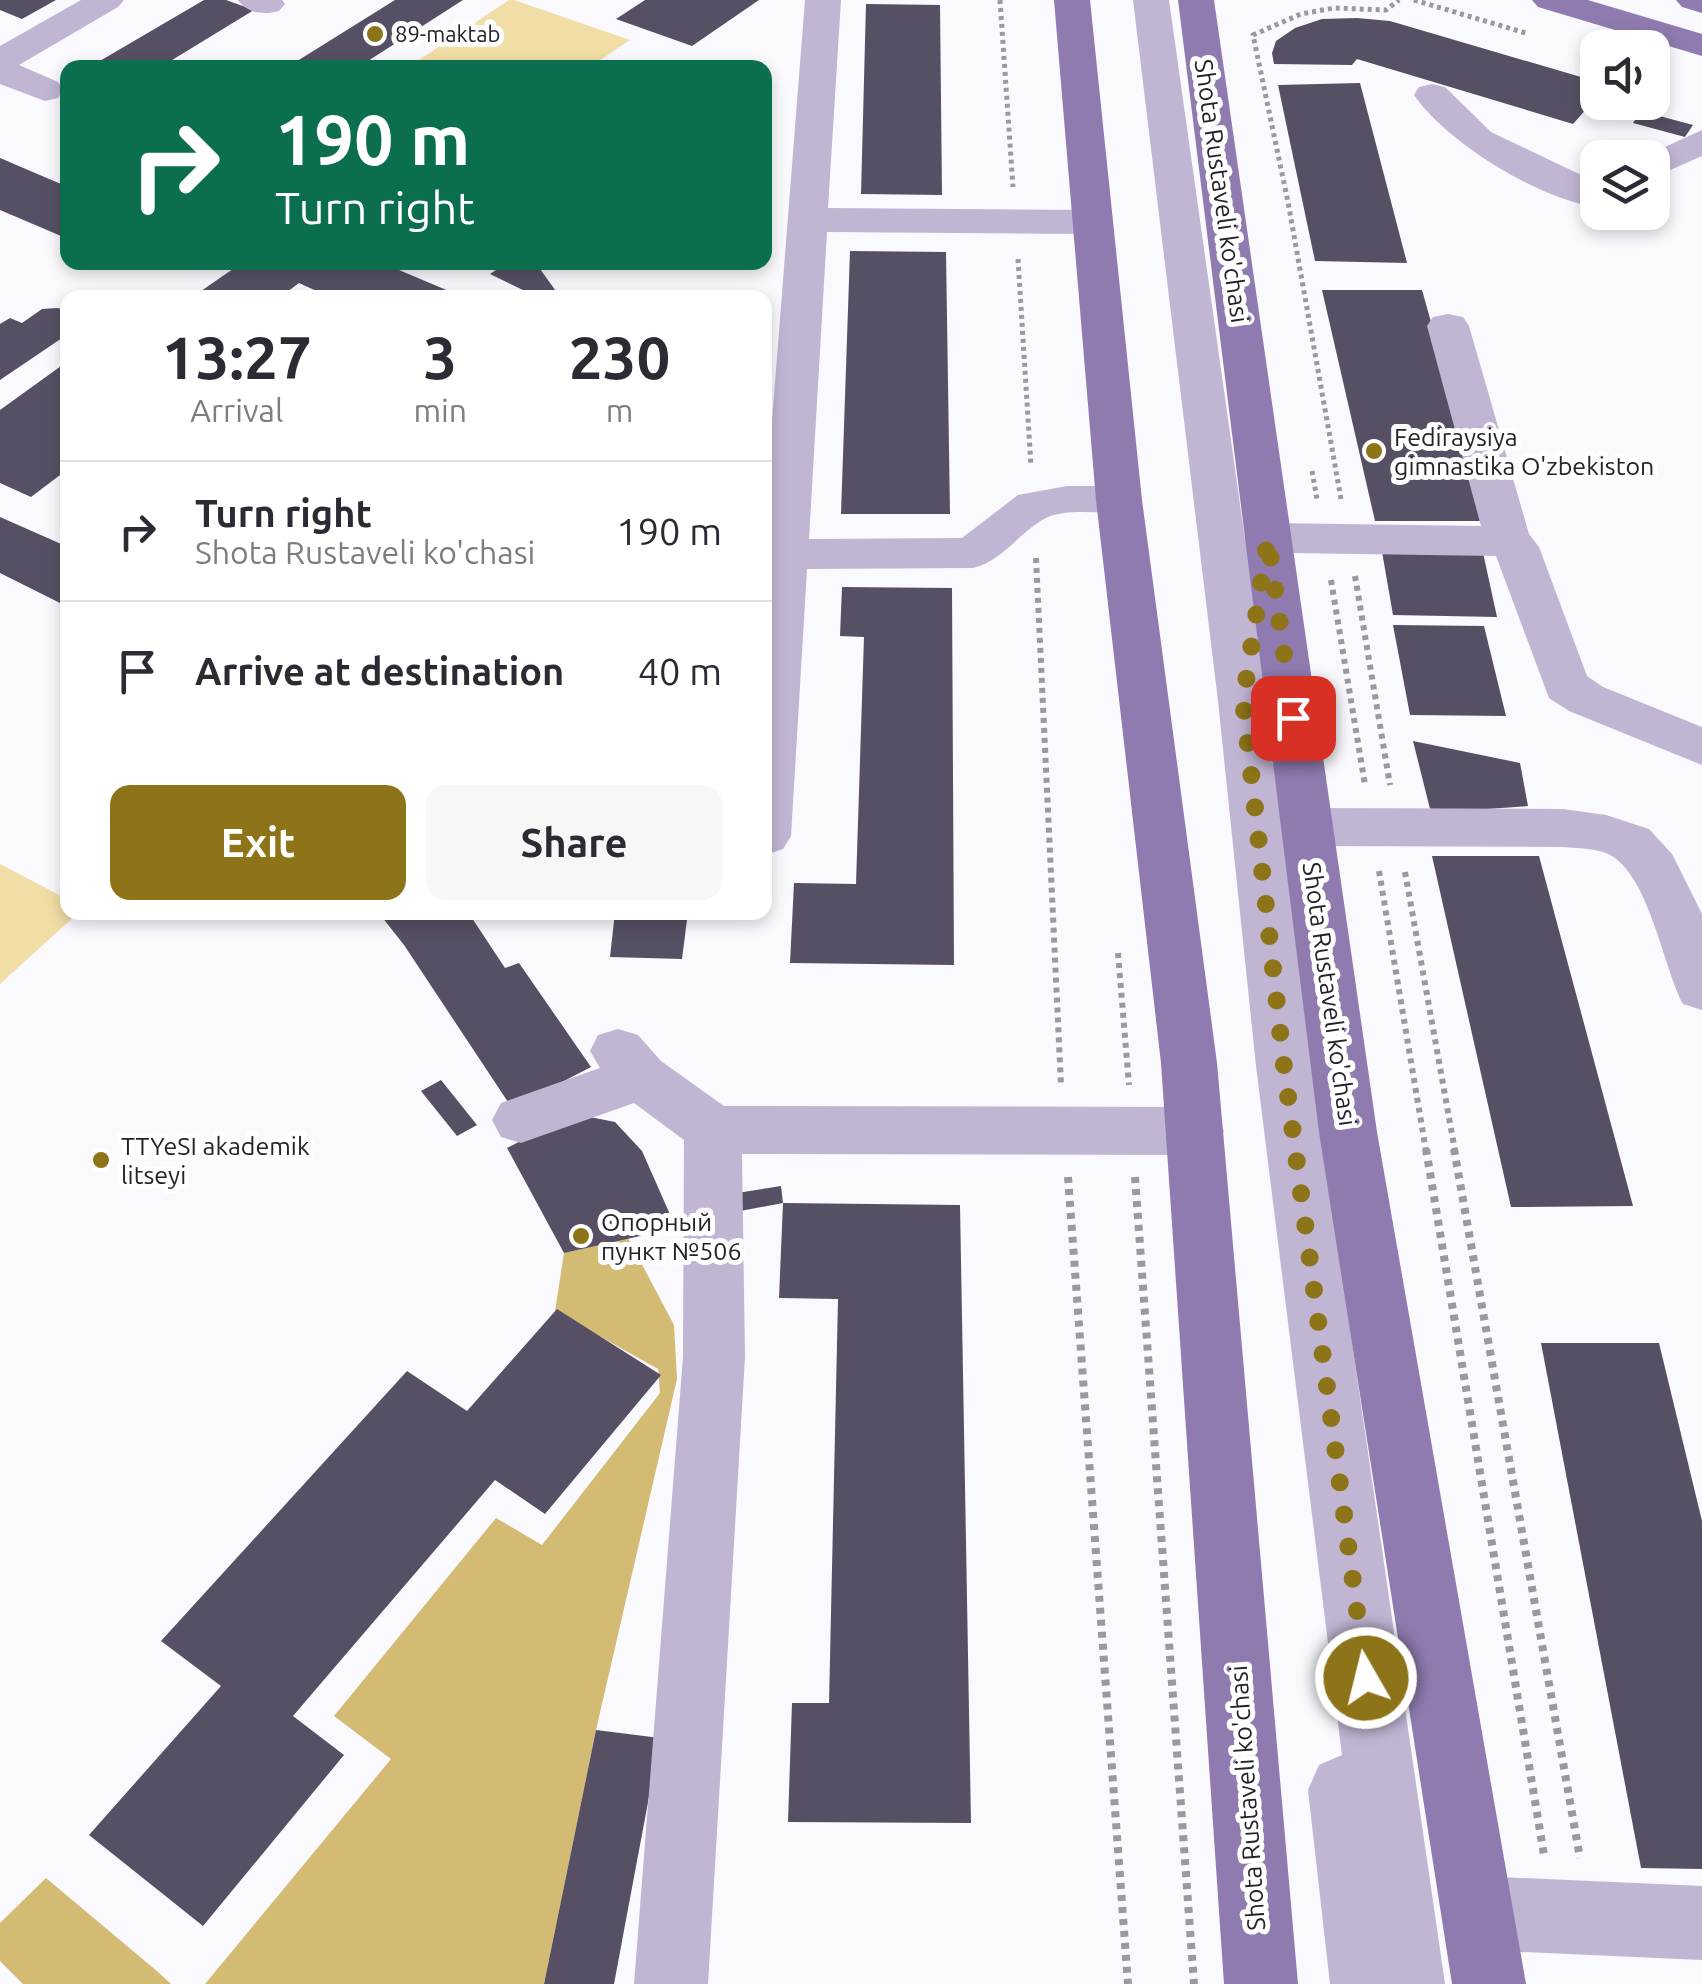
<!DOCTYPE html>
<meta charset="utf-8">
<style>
body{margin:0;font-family:Ubuntu,sans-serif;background:#f7f7f7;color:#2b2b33;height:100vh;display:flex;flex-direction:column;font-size:38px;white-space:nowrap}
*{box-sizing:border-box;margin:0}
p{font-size:32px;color:#7c7c81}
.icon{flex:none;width:55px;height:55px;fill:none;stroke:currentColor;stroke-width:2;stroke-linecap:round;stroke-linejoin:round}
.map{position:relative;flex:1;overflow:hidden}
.details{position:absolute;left:60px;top:290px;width:712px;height:630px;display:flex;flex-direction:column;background:#fff;border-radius:20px;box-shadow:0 5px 15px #0003}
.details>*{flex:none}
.top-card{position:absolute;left:60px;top:60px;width:712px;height:210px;border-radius:20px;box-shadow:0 5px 15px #0003;background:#0b6e4f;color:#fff;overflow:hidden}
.tools{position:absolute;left:1580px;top:30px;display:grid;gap:20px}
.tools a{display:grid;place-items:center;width:90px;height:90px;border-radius:20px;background:#fff;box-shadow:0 5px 15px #0003;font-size:50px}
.pin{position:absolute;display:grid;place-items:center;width:85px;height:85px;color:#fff;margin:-42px;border-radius:20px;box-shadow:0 5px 15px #0006}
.me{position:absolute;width:110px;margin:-55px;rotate:352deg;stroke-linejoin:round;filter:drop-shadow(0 0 8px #0008)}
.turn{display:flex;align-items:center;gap:35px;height:210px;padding:0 50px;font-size:45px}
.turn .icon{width:130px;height:130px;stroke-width:2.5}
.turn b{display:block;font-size:70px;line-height:85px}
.eta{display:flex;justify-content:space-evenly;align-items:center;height:170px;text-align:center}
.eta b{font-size:60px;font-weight:700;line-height:70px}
.button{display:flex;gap:20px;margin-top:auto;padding:20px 50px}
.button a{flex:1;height:115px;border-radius:20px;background:#8e7418;color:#fff;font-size:40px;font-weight:700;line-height:115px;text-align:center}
.button a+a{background:#f7f7f7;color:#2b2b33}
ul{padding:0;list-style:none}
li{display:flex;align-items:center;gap:30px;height:140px;padding:0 50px;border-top:2px solid #e1e1e2}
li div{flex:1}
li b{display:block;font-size:38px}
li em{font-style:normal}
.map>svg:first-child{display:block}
.green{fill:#f1dea6}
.forest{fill:#d3bb74}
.building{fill:#575064}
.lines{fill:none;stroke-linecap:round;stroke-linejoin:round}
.path-far2{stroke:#9b99a0;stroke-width:5;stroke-dasharray:4 4;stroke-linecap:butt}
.path-far1{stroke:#9b99a0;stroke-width:6;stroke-dasharray:5 5;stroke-linecap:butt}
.path{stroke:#9b99a0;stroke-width:8;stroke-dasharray:6 6;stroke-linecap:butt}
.minor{fill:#c0b5d3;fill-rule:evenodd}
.major{fill:#8f7bb0;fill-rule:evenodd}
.route{stroke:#8e7418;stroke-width:18;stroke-dasharray:0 32.4}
.poi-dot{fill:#8e7418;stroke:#fff;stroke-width:4}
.labels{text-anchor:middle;stroke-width:10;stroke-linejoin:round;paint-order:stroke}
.far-poi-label{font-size:22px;fill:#25222b;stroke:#fff;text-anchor:start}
.street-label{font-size:25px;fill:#25222b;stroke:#fff}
.poi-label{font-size:25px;fill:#25222b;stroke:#fff;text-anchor:start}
</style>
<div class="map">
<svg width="1702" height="1984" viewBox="0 0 1702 1984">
<rect width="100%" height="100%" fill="#faf9fe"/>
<g class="green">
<polygon points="509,0 514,0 630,40 590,67 423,68 413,64"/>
<polygon points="0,864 67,899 68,912 78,913 0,984"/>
</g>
<g class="forest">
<polygon points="628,1238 674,1325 677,1379 596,1730 544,1984 205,1984 391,1759 334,1716 496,1518 542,1545 660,1393 658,1369 555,1311 564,1253"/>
<polygon points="46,1878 158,1972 171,1984 23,1984 0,1961 0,1923"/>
</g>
<g class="building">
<polygon points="0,0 56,0 22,19 0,10"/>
<polygon points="204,0 226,0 254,10 159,68 93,65"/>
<polygon points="395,0 463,0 357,68 286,68"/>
<polygon points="645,0 759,0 692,46 616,19"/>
<polygon points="866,4 940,5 942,195 861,194"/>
<polygon points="1357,18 1390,21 1598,82 1598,96 1573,124 1357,59 1352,65 1274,64 1272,53 1276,41 1295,28 1322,19"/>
<polygon points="1360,83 1407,263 1315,261 1278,85"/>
<polygon points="1641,111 1693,125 1685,137 1633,123"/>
<polygon points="0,158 68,187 68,239 0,210"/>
<polygon points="850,251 946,252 950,514 841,514"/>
<polygon points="243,262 380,262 463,297 332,298 299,283 279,298 191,298"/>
<polygon points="508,262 535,262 558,294 539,298 490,274"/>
<polygon points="1322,290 1422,290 1487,521 1375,521"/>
<polygon points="57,308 68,310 68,334 0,380 0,324 10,318 22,323 42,309"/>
<polygon points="68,361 68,469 31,497 0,483 0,410"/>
<polygon points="0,517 68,547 68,607 0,573"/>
<polygon points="1381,546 1482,548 1497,617 1393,615"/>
<polygon points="842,587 952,588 954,965 790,963 794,883 856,884 864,637 840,636"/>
<polygon points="1393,625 1484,626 1506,716 1410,715"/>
<polygon points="1413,741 1520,763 1528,806 1431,813"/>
<polygon points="1432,856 1539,856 1633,1206 1511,1207"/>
<polygon points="378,912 468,912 505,968 519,963 591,1067 512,1108 404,945"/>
<polygon points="615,912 688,912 682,959 610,957"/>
<polygon points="441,1080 477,1125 457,1136 421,1091"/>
<polygon points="590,1117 615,1122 642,1151 676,1228 564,1253 507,1148 546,1128"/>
<polygon points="781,1186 783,1203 735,1212 731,1194"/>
<polygon points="783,1203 960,1205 971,1823 788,1822 792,1703 829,1703 838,1299 779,1298"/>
<polygon points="557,1309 661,1375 545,1514 495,1480 293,1716 344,1755 203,1926 89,1835 221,1686 161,1641 407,1371 467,1411"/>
<polygon points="1541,1343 1659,1343 1702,1521 1702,1869 1641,1868"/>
<polygon points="596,1730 660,1738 614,1984 544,1984"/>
</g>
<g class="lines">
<g class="path-far2">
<polyline points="1000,0 1013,187"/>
<polyline points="1414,0 1529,34"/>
<polyline points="1018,259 1031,466"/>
<polyline points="1312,471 1317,499"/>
<polyline points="1341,499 1288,202 1253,35 1301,14 1334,8 1386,10 1399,0"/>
</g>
<g class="path-far1">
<polyline points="1036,558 1061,1085"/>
<polyline points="1355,576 1390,785"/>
<polyline points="1331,580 1365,785"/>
<polyline points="1379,871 1426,1151"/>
<polyline points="1405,872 1455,1151"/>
<polyline points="1118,953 1129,1085"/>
</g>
<g class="path">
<polyline points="1426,1149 1544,1855"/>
<polyline points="1454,1149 1580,1858"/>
<polyline points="1068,1177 1128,1984"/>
<polyline points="1135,1177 1194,1984"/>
</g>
<g class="minor">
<polygon points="81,0 124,0 118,7 19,65 58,82 63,90 58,98 45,101 0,84 0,46"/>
<path d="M238 0H282L285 4 279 11C264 15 248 14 238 0Z"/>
<path d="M805 0H841L828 208 1093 210 1107 214 1113 222 1107 230 1093 234 827 232 809 539 962 538 1018 495 1067 486H1119L1135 490 1142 500 1135 510C1108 517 1071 506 1046 518 1019 532 1004 560 973 568L807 569 791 836 783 849 765 855V510Z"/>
<path d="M1133 0H1169L1245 540 1252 527 1268 523 1481 526 1427 326 1433 317 1448 314 1463 317 1469 326 1529 534 1539 547 1587 676 1603 687 1702 727V765L1569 711 1549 698 1496 556 1289 553 1283 589 1277 600 1254 603 1283 824 1289 814 1307 808 1563 809 1606 815 1649 829 1672 854 1702 914V1010L1683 1004C1662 965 1648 866 1603 852 1590 848 1576 848 1563 847L1307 846 1289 840 1284 831 1312 1066 1445 1984H1330L1308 1790 1319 1765 1342 1755 1256 1066 1218 701Z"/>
<path d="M1432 84 1445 87 1491 132 1598 183V207C1540 200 1447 143 1414 95L1419 87Z"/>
<polygon points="1702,130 1702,156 1652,178 1652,158 1641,158"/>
<polygon points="618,1029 638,1035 661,1061 724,1106 1195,1107 1215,1114 1224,1131 1215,1148 1195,1155 742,1154 745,1357 708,1984 634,1984 683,1357 684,1140 634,1103 521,1143 501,1137 492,1120 501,1103 600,1068 590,1051 598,1035"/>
<polygon points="1478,1876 1702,1886 1702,1960 1478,1950 1452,1939 1441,1913 1452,1887"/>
</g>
<g class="major">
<polygon points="1054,0 1090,0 1142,500 1217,1063 1298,1984 1224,1984 1161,1063 1096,500"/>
<polygon points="1178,0 1214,0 1377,1132 1526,1984 1452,1984 1319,1132"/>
<polygon points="1532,0 1588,0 1702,34 1702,56 1538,7"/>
<polygon points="1676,0 1702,0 1702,13 1682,7"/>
</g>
</g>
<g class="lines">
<polyline class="route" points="1293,718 1268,538 1243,701 1284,1066 1366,1678"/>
</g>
<g class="poi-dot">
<circle cx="375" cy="34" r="10"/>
<circle cx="1374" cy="451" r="10"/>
<circle cx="101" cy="1160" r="10"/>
<circle cx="581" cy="1236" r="10"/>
</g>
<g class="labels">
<g class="far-poi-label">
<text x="395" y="42">89-maktab</text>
</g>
<g class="street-label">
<text transform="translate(1222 191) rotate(82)" y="9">Shota Rustaveli ko'chasi</text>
<text transform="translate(1330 994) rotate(82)" y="9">Shota Rustaveli ko'chasi</text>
<text transform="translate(1247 1798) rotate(-94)" y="9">Shota Rustaveli ko'chasi</text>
</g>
<g class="poi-label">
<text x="1394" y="446">Fediraysiya<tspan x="1394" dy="29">gimnastika O'zbekiston</tspan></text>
<text x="121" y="1155">TTYeSI akademik<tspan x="121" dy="29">litseyi</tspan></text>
<text x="601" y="1231">Опорный<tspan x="601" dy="29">пункт №506</tspan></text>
</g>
</g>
</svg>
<div class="tools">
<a><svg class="icon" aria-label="sound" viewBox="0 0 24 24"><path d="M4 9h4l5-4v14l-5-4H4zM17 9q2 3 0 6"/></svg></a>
<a><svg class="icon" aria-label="layers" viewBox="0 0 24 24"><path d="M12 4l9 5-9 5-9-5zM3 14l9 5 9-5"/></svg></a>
</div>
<div class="pin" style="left:1293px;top:718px;background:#d93025"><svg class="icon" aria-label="arrive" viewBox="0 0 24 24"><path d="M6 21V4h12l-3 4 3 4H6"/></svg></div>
<svg class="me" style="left:1366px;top:1678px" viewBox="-20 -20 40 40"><circle r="17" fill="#8e7418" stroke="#fff" stroke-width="3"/><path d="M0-11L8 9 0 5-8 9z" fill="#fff"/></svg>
<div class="top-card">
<div class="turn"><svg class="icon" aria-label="right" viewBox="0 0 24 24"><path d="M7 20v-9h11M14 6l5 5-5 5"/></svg><div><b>190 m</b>Turn right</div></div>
</div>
<section class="details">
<div class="eta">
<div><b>13:27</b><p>Arrival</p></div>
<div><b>3</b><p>min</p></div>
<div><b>230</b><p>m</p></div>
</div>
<ul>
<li><svg class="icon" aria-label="right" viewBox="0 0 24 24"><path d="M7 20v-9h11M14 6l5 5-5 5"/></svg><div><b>Turn right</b><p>Shota Rustaveli ko'chasi</p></div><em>190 m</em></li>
<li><svg class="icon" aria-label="arrive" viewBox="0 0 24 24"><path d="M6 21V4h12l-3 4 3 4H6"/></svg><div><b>Arrive at destination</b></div><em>40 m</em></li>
</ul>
<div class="button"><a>Exit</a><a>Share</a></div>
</section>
</div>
